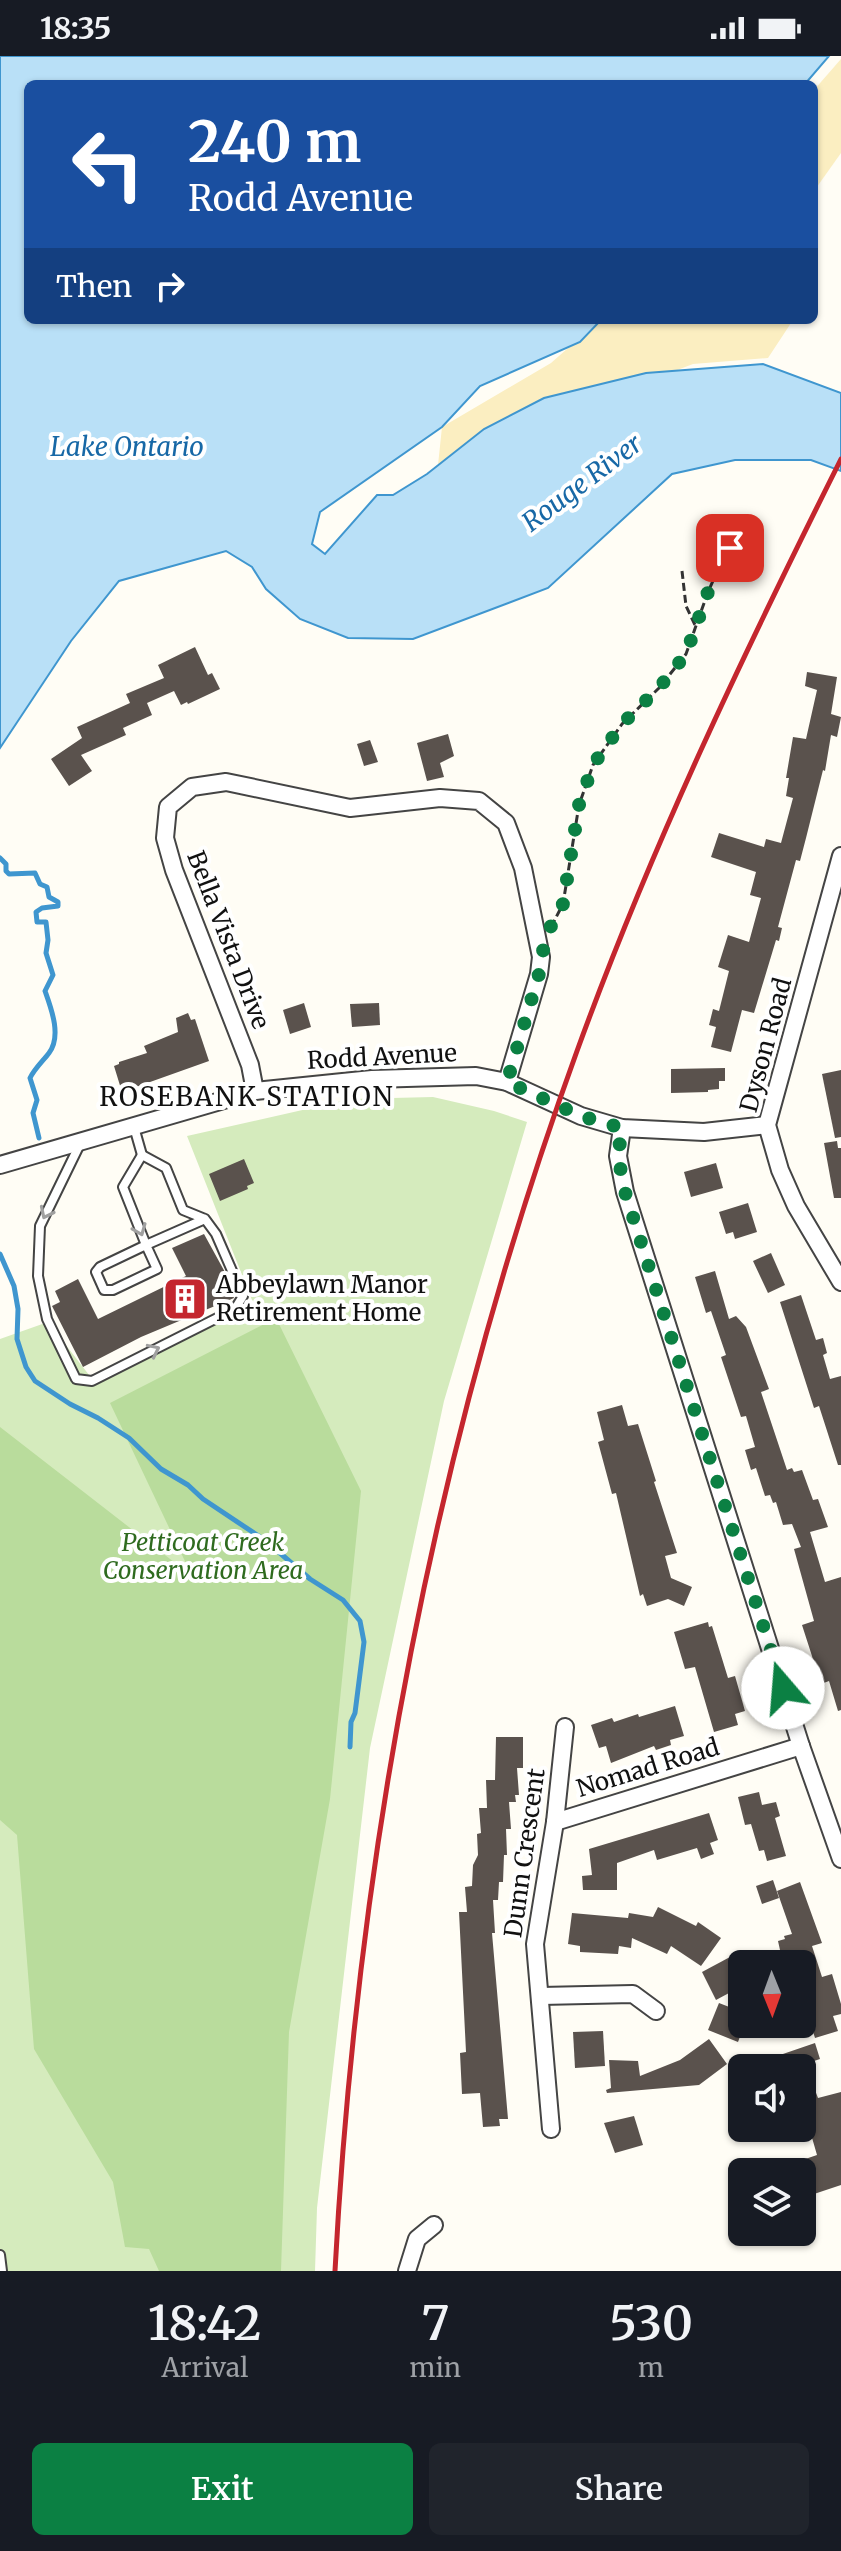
<!DOCTYPE html>
<style>
body{margin:0;font-family:Merriweather,serif;background:#20242c;color:#f1f3f6;height:100vh;display:flex;flex-direction:column;font-size:30px;white-space:nowrap}
*{box-sizing:border-box;margin:0}
p{font-size:26px;color:#9ea1a6}
.icon{flex:none;width:44px;height:44px;fill:none;stroke:currentColor;stroke-width:2;stroke-linecap:round;stroke-linejoin:round}
.map{position:relative;height:2215px;overflow:hidden}
.sheet{display:flex;flex-direction:column;background:#171b24;flex:1}
.sheet>*{flex:none}
.guide{position:absolute;left:24px;top:24px;width:794px;height:244px;border-radius:12px;box-shadow:0 2px 6px #0004;background:#1a4fa0;color:#fff;overflow:hidden}
.needle{width:52px;rotate:179deg}
.controls{position:absolute;left:728px;top:1894px;display:grid;gap:16px}
.controls a{display:grid;place-items:center;width:88px;height:88px;border-radius:12px;background:#171b24;box-shadow:0 2px 6px #0004;font-size:40px}
.pin{position:absolute;display:grid;place-items:center;width:68px;height:68px;color:#fff;margin:-34px;border-radius:16px;box-shadow:0 4px 12px #0006}
.me{position:absolute;width:88px;margin:-44px;rotate:342deg;stroke-linejoin:round;filter:drop-shadow(0 0 6px #0008)}
.turn{display:flex;align-items:center;gap:28px;height:168px;padding:0 32px;font-size:36px}
.turn .icon{width:104px;height:104px;stroke-width:2.5}
.turn b{display:block;font-size:56px;line-height:68px}
.then{display:flex;align-items:center;height:76px;padding:0 32px;background:#0003;gap:16px;font-size:30px}
.eta{display:flex;justify-content:space-evenly;align-items:center;height:136px;text-align:center}
.eta b{font-size:48px;font-weight:600;line-height:56px}
.cta{display:flex;gap:16px;margin-top:auto;padding:16px 32px}
.cta a{flex:1;height:92px;border-radius:12px;background:#0b8043;color:#fff;font-size:32px;font-weight:600;line-height:92px;text-align:center}
.cta a+a{background:#20242c;color:#f1f3f6}
.status{display:flex;justify-content:space-between;align-items:center;height:56px;padding:0 40px;background:#171b24;direction:ltr}
.status svg{height:22px;fill:currentColor}
.map>svg:first-child{display:block}
.green{fill:#d5ebbd}
.forest{fill:#b9dc9c}
.sand{fill:#fbeec1}
.water{fill:#b9e0f7;stroke:#3f96cf;stroke-width:2}
.lines{fill:none;stroke-linecap:round;stroke-linejoin:round}
.stream{stroke:#3f96cf;stroke-width:5}
.building{fill:#5a524d}
.service-casing{stroke:#444;stroke-width:12}
.minor-casing{stroke:#444;stroke-width:20}
.path{stroke:#333;stroke-width:3;stroke-dasharray:8 4;stroke-linecap:butt}
.service{stroke:#fff;stroke-width:8}
.minor{stroke:#fff;stroke-width:16}
.rail{stroke:#c4262e;stroke-width:5}
.oneway{stroke:#a0a0a0}
.route{stroke:#0b8043;stroke-width:14;stroke-dasharray:0 25.2}
.labels{text-anchor:middle;stroke-width:8;stroke-linejoin:round;paint-order:stroke}
.street-label{font-size:24px;fill:#111;stroke:#fff}
.poi-label{font-size:24px;fill:#111;stroke:#fff;text-anchor:start}
.park-label{font-size:24px;font-style:italic;fill:#2f6b1f;stroke:#fff}
.water-label{font-size:26px;font-style:italic;fill:#1768a6;stroke:#fff}
.neighbourhood-label{font-size:26px;letter-spacing:2px;fill:#111;stroke:#fff}
</style>
<div class="status"><b>18:35</b><svg viewBox="0 0 49 12"><path d="M0 12V9h3v3zM5 12V6h3v6zM10 12V3h3v9zM15 12V0h3v12zM26 1h20v11H26zM47 4h2v5h-2z"/></svg></div>
<div class="map">
<svg width="841" height="2215" viewBox="0 0 841 2215">
<rect width="100%" height="100%" fill="#fffdf5"/>
<polygon class="green" points="433,1041 494,1055 527,1066 444,1345 370,1692 317,2152 315,2215 0,2215 0,1283 48,1266 96,1328 252,1244 187,1080 351,1043"/>
<polygon class="forest" points="276,1262 361,1435 330,1743 289,1976 281,2215 159,2215 149,2193 125,2191 113,2126 34,1993 17,1779 0,1764 0,1371 192,1520 110,1347"/>
<g class="sand">
<polygon points="841,3 841,97 814,135 814,34"/>
<polygon points="600,264 793,264 768,302 693,308 588,348 436,428 442,371 551,307"/>
</g>
<polygon class="water" points="0,0 829,0 805,28 28,28 28,264 601,264 580,286 480,330 442,371 320,456 312,488 325,498 377,439 393,439 427,418 484,373 544,342 646,317 763,308 841,337 841,415 811,404 735,404 672,418 548,532 413,583 348,582 300,563 266,533 252,511 226,495 119,525 71,585 0,692"/>
<g class="lines">
<g class="stream">
<path d="M0 802 6 808V815L9 818 35 817 40 828 47 831 49 841 58 846V850L42 852 36 856 37 866H46L48 884 46 897 53 919 45 935C51 952 62 980 49 997 43 1005 35 1012 30 1022L37 1044 33 1057 39 1082"/>
<polyline points="0,1198 14,1230 18,1253 17,1283 26,1311 35,1325 70,1348 98,1362 129,1382 161,1413 188,1429 203,1443 266,1485 310,1523 343,1544 360,1565 364,1586 355,1657 351,1666 350,1691"/>
</g>
</g>
<g class="building">
<polygon points="195,591 208,619 212,617 220,633 188,648 187,646 181,649 174,635 147,647 152,659 123,672 126,679 81,699 92,715 69,730 51,703 82,682 77,671 130,647 126,638 164,622 158,609"/>
<polygon points="807,616 837,621 831,658 841,661 837,681 831,679 825,715 823,714 806,782 800,805 796,804 778,871 782,872 779,885 776,884 754,957 742,954 731,996 711,991 716,971 709,969 713,953 719,955 729,915 718,911 728,879 749,886 761,842 750,839 756,816 711,801 719,777 764,791 766,783 781,787 793,742 786,740 789,722 786,722 793,681 806,683 817,634 805,630"/>
<polygon points="448,678 454,700 440,707 444,721 427,725 417,687"/>
<polygon points="370,684 378,706 364,710 357,688"/>
<polygon points="304,947 311,971 290,978 283,954"/>
<polygon points="379,947 380,969 352,971 350,948"/>
<polygon points="188,957 191,964 195,963 209,1005 122,1036 114,1010 119,1008 119,1006 147,997 144,990 178,976 176,962"/>
<polygon points="725,1012 725,1025 719,1025 719,1033 708,1034 708,1036 671,1037 671,1013"/>
<polygon points="841,1014 841,1081 835,1082 822,1018"/>
<polygon points="837,1085 838,1092 841,1092 841,1142 834,1142 824,1087"/>
<polygon points="244,1103 254,1127 247,1130 248,1133 220,1145 209,1118"/>
<polygon points="716,1107 723,1132 691,1141 684,1116"/>
<polygon points="748,1147 757,1176 735,1183 733,1176 726,1178 719,1156"/>
<polygon points="204,1178 226,1218 234,1242 141,1281 83,1311 52,1250 60,1246 55,1235 78,1223 98,1263 186,1220 172,1192"/>
<polygon points="771,1197 785,1229 768,1237 753,1205"/>
<polygon points="715,1215 729,1263 736,1260 746,1271 769,1333 761,1336 787,1414 792,1412 794,1416 802,1414 813,1444 818,1443 828,1471 810,1476 825,1526 841,1521 841,1654 838,1655 829,1625 821,1628 802,1569 814,1565 794,1493 801,1491 792,1468 783,1469 776,1446 773,1447 770,1439 765,1440 756,1412 751,1414 745,1394 755,1391 746,1360 741,1361 721,1301 726,1299 711,1255 706,1257 695,1221"/>
<polygon points="801,1239 816,1284 823,1282 827,1297 823,1299 830,1323 841,1320 841,1409 838,1409 819,1350 814,1352 780,1246"/>
<polygon points="622,1349 628,1370 638,1368 656,1425 654,1426 677,1497 665,1500 671,1522 692,1531 684,1550 668,1543 647,1550 643,1538 640,1540 616,1437 612,1438 598,1386 604,1384 597,1356"/>
<polygon points="708,1566 709,1571 712,1570 728,1622 735,1620 745,1655 735,1658 738,1669 714,1676 695,1611 685,1613 674,1576"/>
<polygon points="675,1650 684,1680 670,1684 671,1689 656,1694 654,1690 611,1707 606,1690 599,1692 591,1669 612,1662 614,1666 638,1658 639,1661"/>
<polygon points="496,1681 523,1681 523,1712 517,1712 519,1739 515,1739 516,1746 509,1746 511,1773 506,1773 507,1799 504,1799 503,1826 499,1826 498,1844 493,1844 495,1877 492,1877 508,2063 499,2063 500,2070 483,2071 480,2037 462,2038 460,1997 466,1996 459,1856 467,1856 465,1831 472,1830 473,1809 478,1799 477,1778 481,1777 479,1752 487,1752 486,1724 495,1724"/>
<polygon points="759,1736 762,1749 776,1746 780,1760 775,1762 786,1800 767,1805 764,1794 759,1795 751,1768 745,1769 738,1741"/>
<polygon points="709,1757 718,1784 710,1787 714,1798 701,1803 697,1792 657,1804 654,1794 617,1807 617,1834 583,1834 582,1820 592,1819 589,1793"/>
<polygon points="773,1824 779,1842 762,1848 756,1830"/>
<polygon points="800,1826 822,1887 812,1890 822,1921 832,1918 841,1948 841,1958 833,1960 838,1975 815,1982 802,1940 802,1908 791,1908 789,1902 782,1903 778,1885 785,1883 784,1880 792,1878 777,1835"/>
<polygon points="658,1851 696,1870 698,1866 721,1882 701,1910 671,1890 667,1898 632,1882 631,1892 619,1890 618,1898 580,1896 580,1890 568,1888 572,1857 628,1862 629,1857 653,1861"/>
<polygon points="730,1901 742,1924 742,1930 716,1944 702,1916"/>
<polygon points="719,1947 742,1956 742,1975 738,1986 708,1974"/>
<polygon points="603,1975 605,2010 575,2012 573,1976"/>
<polygon points="709,1983 727,2008 699,2029 607,2037 606,2034 611,2032 609,2004 638,2005 640,2020 680,2004"/>
<polygon points="815,1987 820,2003 805,2008 818,2042 841,2036 841,2129 802,2142 802,2116 774,2116 773,2114 817,2099 802,2047 802,2012 785,2012 780,1999"/>
<polygon points="634,2060 643,2089 615,2097 604,2067"/>
</g>
<g class="lines">
<g class="service-casing">
<g id="service">
<polyline points="134,1071 142,1099"/>
<polyline points="80,1088 40,1170 38,1220 47,1263 76,1323 92,1325 235,1253 243,1240 216,1178 205,1163 183,1154 166,1112 142,1099 123,1131 146,1189 100,1211 96,1216 104,1234 113,1234 157,1213 146,1189 205,1163"/>
<polyline points="0,2199 2,2215"/>
</g>
</g>
<g class="minor-casing">
<g id="minor">
<polyline points="841,800 767,1069 780,1114 796,1150 841,1226"/>
<polyline points="255,1035 250,1009 174,814 165,782 168,751 192,731 226,726 350,752 440,742 479,745 506,767 523,812 541,901 539,918 507,1026"/>
<polyline points="622,1072 618,1100 625,1136 801,1690 841,1803"/>
<polyline points="0,1109 255,1035 372,1023 476,1020 507,1026 581,1060 622,1072 704,1076 767,1069"/>
<polyline points="555,1766 801,1690"/>
<polyline points="541,1940 633,1938 656,1955"/>
<polyline points="551,2073 535,1888 555,1766 565,1671"/>
<polyline points="407,2215 417,2183 434,2169"/>
</g>
</g>
<g class="path">
<polyline points="682,515 686,550 696,571"/>
<polyline points="551,871 563,848 579,749 593,709 622,668 659,632 686,598 708,536 721,507 740,476"/>
</g>
<use href="#service" class="service"/>
<use href="#minor" class="minor"/>
<path class="rail" d="M335 2215C357 1801 435 1385 577 995 651 791 744 597 841 403"/>
</g>
<defs><path id="oneway-chevron" d="M-2-3.5L2.5 0L-2 3.5" fill="none" stroke-width="1.6" stroke-linecap="round" stroke-linejoin="round" transform="scale(2)"/></defs>
<g class="oneway">
<use href="#oneway-chevron" transform="translate(46 1157) rotate(116)"/>
<use href="#oneway-chevron" transform="translate(140 1174) rotate(68)"/>
<use href="#oneway-chevron" transform="translate(154 1294) rotate(-26)"/>
</g>
<g class="lines">
<polyline class="route" points="730,492 708,536 686,598 659,632 622,668 593,709 579,749 563,848 551,870 541,901 539,918 507,1026 581,1060 622,1072 618,1100 625,1136 783,1632"/>
</g>
<defs>
<g id="building-square" transform="scale(2.3)"><rect x="-9" y="-9" width="18" height="18" rx="4" fill="#c4262e" stroke="#fff"/><path d="M-4-6H4V6H1V3H-1V6H-4ZM-2.5-4.3h1.7v1.8h-1.7ZM.8-4.3h1.7v1.8H.8ZM-2.5-1h1.7V.8h-1.7ZM.8-1h1.7V.8H.8Z" fill="#fff"/></g>
</defs>
<g fill-rule="evenodd">
<use href="#building-square" x="185" y="1243"/>
</g>
<g class="labels">
<g class="street-label">
<text transform="translate(228 884) rotate(69)" y="8">Bella Vista Drive</text>
<text transform="translate(766 989) rotate(-75)" y="8">Dyson Road</text>
<text transform="translate(382 1001) rotate(-3)" y="8">Rodd Avenue</text>
<text transform="translate(648 1712) rotate(-17)" y="8">Nomad Road</text>
<text transform="translate(525 1797) rotate(-82)" y="8">Dunn Crescent</text>
</g>
<g class="poi-label">
<text x="216" y="1237">Abbeylawn Manor<tspan x="216" dy="28">Retirement Home</tspan></text>
</g>
<g class="park-label">
<text x="203" y="1495">Petticoat Creek<tspan x="203" dy="28">Conservation Area</tspan></text>
</g>
<g class="water-label">
<text x="127" y="400">Lake Ontario</text>
<text transform="translate(582 427) rotate(-37)" y="9">Rouge River</text>
</g>
<g class="neighbourhood-label">
<text x="247" y="1050">ROSEBANK STATION</text>
</g>
</g>
</svg>
<div class="controls">
<a><svg class="needle" viewBox="-14 -14 28 28"><path d="M0-13l5 13h-10z" fill="#e53935"/><path d="M0 13l5-13h-10z" fill="#9ea1a6"/></svg></a>
<a><svg class="icon" aria-label="sound" viewBox="0 0 24 24"><path d="M4 9h4l5-4v14l-5-4H4zM17 9q2 3 0 6"/></svg></a>
<a><svg class="icon" aria-label="layers" viewBox="0 0 24 24"><path d="M12 4l9 5-9 5-9-5zM3 14l9 5 9-5"/></svg></a>
</div>
<div class="pin" style="left:730px;top:492px;background:#d93025"><svg class="icon" aria-label="arrive" viewBox="0 0 24 24"><path d="M6 21V4h12l-3 4 3 4H6"/></svg></div>
<svg class="me" style="left:783px;top:1632px" viewBox="-20 -20 40 40"><circle r="19" fill="#fff"/><path d="M0-13L10 11 0 6-10 11z" fill="#0b8043"/></svg>
<div class="guide">
<div class="turn"><svg class="icon" aria-label="left" viewBox="0 0 24 24"><path d="M17 20v-9H6M10 6l-5 5 5 5"/></svg><div><b>240 m</b>Rodd Avenue</div></div>
<div class="then">Then<svg class="icon" aria-label="right" viewBox="0 0 24 24"><path d="M7 20v-9h11M14 6l5 5-5 5"/></svg></div>
</div>
</div>
<section class="sheet">
<div class="eta">
<div><b>18:42</b><p>Arrival</p></div>
<div><b>7</b><p>min</p></div>
<div><b>530</b><p>m</p></div>
</div>
<div class="cta"><a>Exit</a><a>Share</a></div>
</section>
